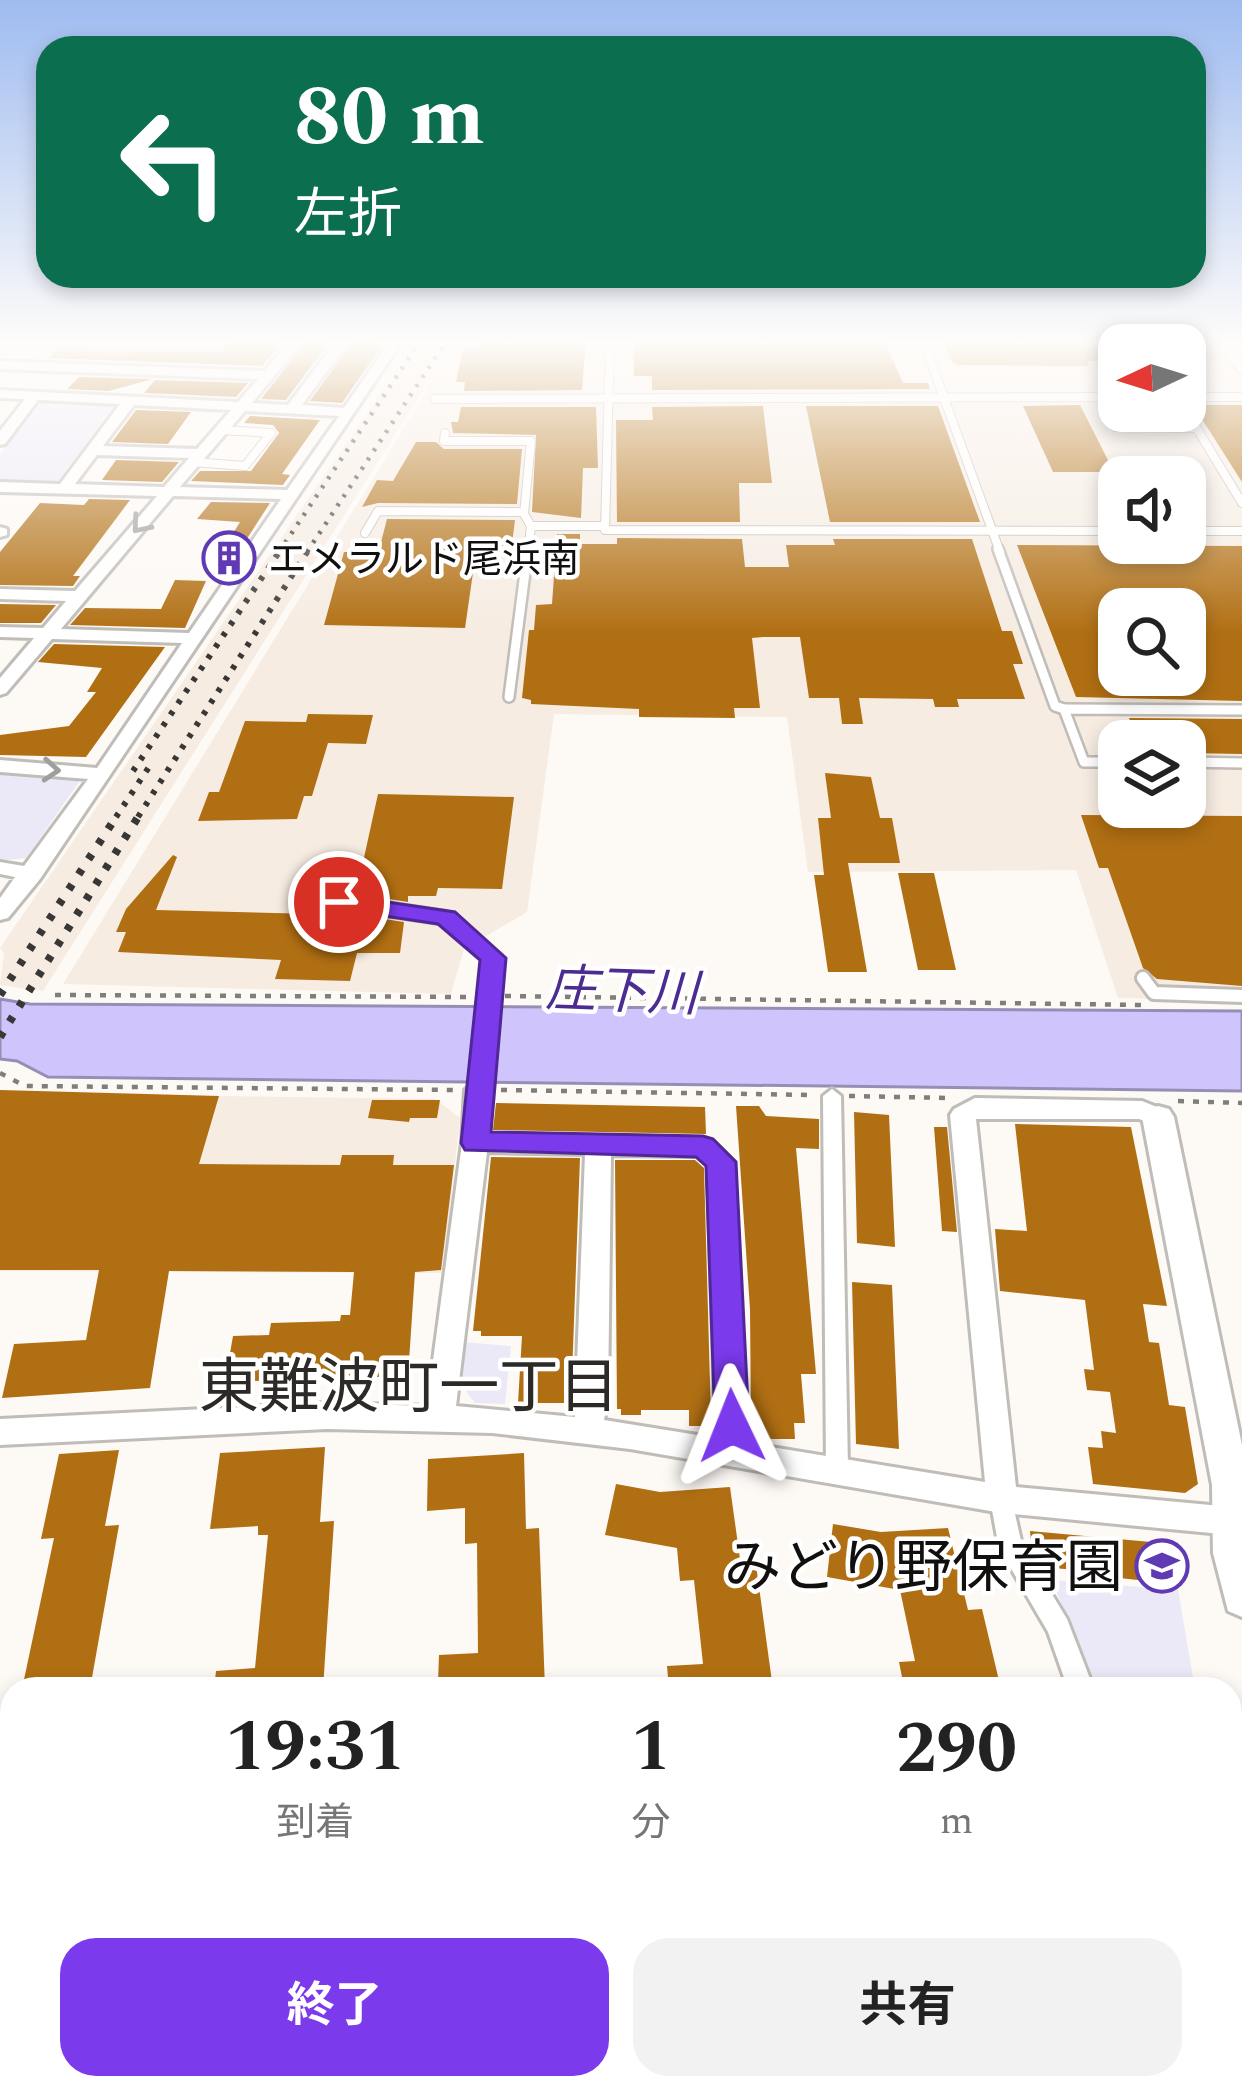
<!DOCTYPE html>
<html lang="ja">
<meta charset="utf-8">
<style>
body{margin:0;font-family:Spectral,"Noto Sans JP",serif;background:#f2f2f2;color:#222;height:100vh;display:flex;flex-direction:column;font-size:45px;white-space:nowrap}
*{box-sizing:border-box;margin:0}
p{font-size:39px;color:#767676}
.icon{flex:none;width:66px;height:66px;fill:none;stroke:currentColor;stroke-width:2;stroke-linecap:round;stroke-linejoin:round}
.map{position:relative;flex:1;overflow:hidden}
.panel{position:absolute;left:0px;top:1677px;width:1242px;height:423px;display:flex;flex-direction:column;background:#fff;border-radius:36px 36px 0 0;box-shadow:0 6px 18px #0003}
.panel>*{flex:none}
.banner{position:absolute;left:36px;top:36px;width:1170px;height:252px;border-radius:36px;box-shadow:0 6px 18px #0003;background:#0b6e4f;color:#fff;overflow:hidden}
.needle{width:78px;rotate:266deg}
.fabs{position:absolute;left:1098px;top:324px;display:grid;gap:24px}
.fabs a{display:grid;place-items:center;width:108px;height:108px;border-radius:24px;background:#fff;box-shadow:0 6px 18px #0003;font-size:60px}
.pin{position:absolute;display:grid;place-items:center;width:102px;height:102px;color:#fff;margin:-51px;border:6px solid #fff;border-radius:50%;box-shadow:0 3px 12px #0007}
.me{position:absolute;width:132px;margin:-66px;rotate:358deg;stroke-linejoin:round;filter:drop-shadow(0 0 9px #0008)}
.turn{display:flex;align-items:center;gap:42px;height:252px;padding:0 60px;font-size:54px}
.turn .icon{width:156px;height:156px;stroke-width:2.5}
.turn b{display:block;font-size:84px;line-height:102px}
.eta{display:flex;justify-content:space-evenly;align-items:center;height:204px;text-align:center}
.eta b{font-size:72px;font-weight:700;line-height:84px}
.action{display:flex;gap:24px;margin-top:auto;padding:24px 60px}
.action a{flex:1;height:138px;border-radius:36px;background:#7c3aed;color:#fff;font-size:48px;font-weight:700;line-height:138px;text-align:center}
.action a+a{background:#f2f2f2;color:#222}
.map>svg:first-child{display:block}
.built{fill:#f6ece2;fill-rule:evenodd}
.green{fill:#ebe9f8}
.water{fill:#cfc5fc;stroke:#968fb5;stroke-width:3}
.building{fill:#b16f13;fill-rule:evenodd}
.lines{fill:none;stroke-linecap:round;stroke-linejoin:round}
.service-far3-casing{stroke:#c0bcb8;stroke-width:10}
.service-far2-casing{stroke:#c0bcb8;stroke-width:14}
.service-far1-casing{stroke:#c0bcb8;stroke-width:18}
.service-casing{stroke:#c0bcb8;stroke-width:24}
.pedestrian-casing{stroke:#c0bcb8;stroke-width:6}
.minor-casing{stroke:#c0bcb8;stroke-width:6}
.tertiary-casing{stroke:#c0bcb8;stroke-width:6}
.secondary-casing{stroke:#c0bcb8;stroke-width:6}
.path-far1{stroke:#807d7b;stroke-width:4.5;stroke-dasharray:6 9;stroke-linecap:butt}
.path{stroke:#807d7b;stroke-width:8;stroke-dasharray:9 14;stroke-linecap:butt}
.service-far3{stroke:#fff;stroke-width:8}
.service-far2{stroke:#fff;stroke-width:9}
.service-far1{stroke:#fff;stroke-width:12}
.service{stroke:#fff;stroke-width:18}
.pedestrian{fill:#fff;fill-rule:evenodd}
.minor{fill:#fff;fill-rule:evenodd}
.tertiary{fill:#fff;fill-rule:evenodd}
.secondary{fill:#ead7c1;fill-rule:evenodd}
.rail-far2{stroke:#383735;stroke-width:4.5;stroke-dasharray:3 8;stroke-linecap:butt}
.rail-far1{stroke:#383735;stroke-width:6;stroke-dasharray:4.5 9;stroke-linecap:butt}
.rail{stroke:#383735;stroke-width:8;stroke-dasharray:6 12;stroke-linecap:butt}
.oneway{stroke:#a09f9f}
.route{fill:#7c3aed;stroke:#51269a;stroke-width:3}
.labels{text-anchor:middle;stroke-width:9;stroke-linejoin:round;paint-order:stroke}
.far-poi-label{font-size:39px;fill:#11100f;stroke:#fff;text-anchor:start}
.water-label{font-size:51px;font-style:italic;fill:#4d2c91;stroke:#fff}
.near-poi-label{font-size:57px;fill:#11100f;stroke:#fff;text-anchor:end}
.near-neighbourhood-label{font-size:60px;fill:#2c2926;stroke:#fff}
</style>
<div class="map">
<svg width="1242" height="2098" viewBox="0 0 1242 2098">
<rect width="100%" height="100%" fill="#fdf9f5"/>
<g class="built">
<polygon points="417,340 455,340 43,991 0,985 4,953 0,948"/>
<path d="M458 340H1242V1000L1118 998 1076 870 808 872 787 717 554 714 527 912 464 949 451 994 63 984ZM1119 345H1185V411H1119ZM1119 477H1185V543H1119ZM1119 609H1185V675H1119ZM1119 741H1185V807H1119Z"/>
<polygon points="0,1093 435,1099 460,1118 443,1273 0,1271"/>
</g>
<g class="green">
<polygon points="40,400 115,405 57,482 0,482 0,454"/>
<polygon points="0,772 75,777 79,782 26,858 0,861"/>
<polygon points="463,1342 511,1346 505,1404 475,1403 459,1382"/>
<polygon points="1051,1580 1178,1590 1195,1689 1096,1685"/>
<polygon points="1230,2070 1242,2098 1026,2098 1024,2088 1230,2088"/>
<polygon points="99,2088 201,2088 209,2098 0,2098"/>
</g>
<polygon class="water" points="0,999 30,1004 1242,1011 1242,1091 48,1077 17,1061 0,1059"/>
<g class="building">
<polygon points="228,340 285,340 262,366 48,358 57,351 220,352 230,345"/>
<polygon points="308,340 331,340 286,400 261,399"/>
<polygon points="354,340 386,340 342,403 310,401"/>
<polygon points="481,340 586,340 582,390 464,391 465,382 456,382 463,348 480,349"/>
<polygon points="634,340 884,340 903,383 928,383 930,389 652,390 652,376 634,376"/>
<polygon points="944,342 1119,343 1119,361 1087,361 1089,366 958,365 951,361"/>
<polygon points="79,377 153,379 109,391 67,389"/>
<polygon points="155,380 248,383 236,397 144,393"/>
<polygon points="1080,405 1114,472 1053,472 1023,406"/>
<polygon points="1193,405 1242,405 1242,482"/>
<polygon points="763,406 772,483 739,483 740,522 617,522 616,420 653,420 652,407"/>
<polygon points="806,406 938,406 980,522 830,522"/>
<polygon points="461,407 596,407 598,468 583,468 581,518 532,512 536,435 453,433 451,422 458,422"/>
<polygon points="136,410 191,412 168,444 112,442"/>
<polygon points="250,416 320,420 282,474 290,475 283,485 191,481 200,471 251,471 279,433 273,425 244,423"/>
<polygon points="416,442 436,442 444,449 522,449 517,504 378,503 362,507 377,480 393,481"/>
<polygon points="116,460 179,462 162,482 102,480"/>
<polygon points="89,499 130,500 73,576 80,576 73,586 0,585 0,552 40,503 84,505"/>
<polygon points="211,502 270,503 230,565 214,564 240,522 197,519"/>
<polygon points="387,519 515,520 511,552 476,552 465,628 324,625 344,552 368,552 371,542 381,542"/>
<polygon points="557,534 580,534 580,544 617,544 617,538 742,539 745,567 789,567 786,545 835,545 833,539 972,539 1002,631 1012,631 1023,664 1013,664 1025,699 957,699 959,707 935,707 933,699 859,698 863,724 842,724 839,698 809,698 800,637 763,637 752,638 760,708 734,708 735,718 639,717 639,709 531,704 531,700 522,698 529,630 534,630 536,605 552,604"/>
<path d="M1017 545 1242 546V701L1076 697ZM1119 609H1185V675H1119Z"/>
<polygon points="175,580 206,581 185,628 70,625 85,608 161,609"/>
<polygon points="0,604 56,605 41,623 0,623"/>
<polygon points="54,644 165,647 86,757 0,755 0,735 69,726 96,692 87,692 102,668 38,662"/>
<polygon points="308,714 373,715 366,744 328,743 312,796 304,796 297,819 198,821 209,792 219,792 245,721 306,722"/>
<polygon points="1129,718 1242,719 1242,754 1185,753 1185,741 1138,741"/>
<polygon points="825,773 871,777 880,818 892,818 900,863 848,863 867,972 828,972 814,875 824,875 818,818 831,818"/>
<polygon points="378,794 514,797 502,889 438,888 436,896 408,896 408,902 356,894"/>
<polygon points="1081,815 1242,816 1242,986 1157,979 1143,968 1108,868 1099,868"/>
<polygon points="173,855 177,857 156,910 314,914 312,922 349,923 351,914 404,922 400,953 357,953 350,981 275,979 281,960 118,952 126,932 116,932 126,909"/>
<polygon points="898,873 934,873 956,970 918,970"/>
<polygon points="0,1090 219,1096 199,1164 340,1165 342,1155 394,1155 393,1165 454,1165 441,1270 415,1272 408,1376 225,1382 233,1336 269,1335 271,1323 340,1321 341,1315 350,1315 354,1272 169,1271 150,1388 2,1398 14,1344 86,1340 99,1270 0,1270"/>
<polygon points="372,1100 440,1100 437,1118 410,1118 409,1122 368,1118"/>
<polygon points="496,1103 705,1107 706,1134 493,1130"/>
<polygon points="736,1106 759,1106 766,1116 819,1119 819,1149 796,1148 816,1374 801,1374 805,1423 794,1423 795,1439 763,1439 762,1430 754,1430 751,1423 750,1309"/>
<polygon points="854,1112 889,1115 895,1247 857,1243"/>
<polygon points="1015,1124 1131,1127 1167,1306 1143,1304 1149,1342 1159,1343 1169,1405 1185,1407 1198,1484 1185,1493 1093,1484 1088,1447 1103,1448 1101,1431 1116,1433 1110,1392 1087,1390 1084,1369 1094,1370 1085,1300 1000,1291 995,1229 1027,1231"/>
<polygon points="934,1127 947,1127 957,1232 942,1231"/>
<polygon points="491,1157 580,1158 571,1403 518,1403 522,1336 481,1336 481,1331 473,1331"/>
<polygon points="615,1160 695,1160 704,1168 711,1419 707,1426 689,1426 689,1410 641,1410 641,1415 621,1415 621,1409 617,1409"/>
<polygon points="852,1282 892,1285 899,1449 856,1444"/>
<polygon points="325,1447 320,1522 334,1521 323,1689 214,1689 216,1671 255,1668 268,1535 258,1535 258,1526 210,1529 220,1453"/>
<polygon points="119,1450 105,1526 119,1525 90,1689 22,1689 54,1538 41,1539 59,1454"/>
<polygon points="524,1453 526,1529 539,1528 545,1689 477,1689 477,1680 438,1683 439,1655 478,1653 477,1543 465,1544 465,1508 427,1511 428,1459"/>
<polygon points="616,1484 660,1492 730,1487 741,1566 756,1565 773,1689 669,1689 667,1666 703,1664 694,1580 680,1581 677,1548 605,1535"/>
<polygon points="833,1524 881,1532 948,1528 968,1610 982,1609 1001,1689 904,1687 899,1662 915,1661 900,1590 827,1577"/>
<polygon points="1030,1531 1162,1543 1171,1552 1176,1584 1119,1578 1117,1560 1075,1556 1077,1570 1040,1567 1032,1552"/>
</g>
<g class="lines">
<g class="service-far3-casing">
<g id="service-far3">
<polyline points="610,340 605,530 1119,531"/>
<polyline points="923,340 1000,552"/>
<polyline points="1220,340 1242,370"/>
<polyline points="1185,397 1242,397"/>
<polyline points="435,399 1119,397"/>
<polyline points="1185,409 1242,503"/>
<polyline points="1115,427 1196,428"/>
<polyline points="445,433 444,441 531,441 524,514 531,526"/>
<polyline points="193,462 245,466 271,433 221,430"/>
<polyline points="1185,531 1242,531"/>
<polyline points="365,533 378,511 524,512"/>
<polyline points="528,552 531,526 605,526"/>
</g>
</g>
<g class="service-far2-casing">
<g id="service-far2">
<polyline points="998,549 1055,706 1064,709"/>
<polyline points="509,697 528,549"/>
<polyline points="1119,762 1084,762 1064,709 1242,710"/>
<polyline points="1185,762 1242,763"/>
</g>
</g>
<g class="service-far1-casing">
<g id="service-far1">
<polyline points="339,902 446,918 493,958 477,1090"/>
<polyline points="1143,978 1154,993 1242,996"/>
</g>
</g>
<g class="service-casing">
<polyline id="service" points="226,2098 227,2088"/>
</g>
<g class="pedestrian-casing">
<g id="pedestrian">
<polygon points="832,1089 841,1096 848,1468 845,1475 837,1478 829,1475 826,1468 823,1096"/>
<polygon points="1002,1489 1010,1492 1022,1545 1067,1619 1094,1689 1068,1689 1048,1632 999,1548 990,1499 994,1492"/>
</g>
</g>
<g class="minor-casing">
<g id="minor">
<polygon points="26,340 220,340 226,344 220,348 105,350 32,344"/>
<path d="M291 340H304L252 403 288 405 337 340H350L302 405 344 408 391 340H403L40 879 8 918 0 920V898L15 877 0 874V862L24 866 88 779 0 772V760L97 768 182 643 52 639 6 693 0 695V678L34 638 0 637V627L43 628 66 601 0 599V589L75 591 157 496 0 492V482L60 484 120 404 38 400 5 444 0 445V431L25 399 0 398V390L238 402 258 379 0 369V361L264 371ZM134 405 231 410 197 449 103 446ZM245 411 339 416 287 490 180 487ZM97 455 189 458 164 487 75 484ZM173 496 281 499 189 633 61 629Z"/>
<polygon points="0,527 7,529 7,535 0,537"/>
<path d="M477 1081 489 1090 488 1134 703 1138 712 1140 734 1162 747 1443 985 1482 950 1115 954 1109 975 1098 1142 1101 1167 1111 1171 1117 1167 1123 1158 1126 1139 1119H976L1016 1487 1232 1507 1242 1511V1531L1232 1535 1002 1513 630 1449 492 1433 327 1429 0 1445V1419L327 1403 427 1406 462 1143 465 1090ZM487 1152 585 1154 575 1417 456 1406ZM611 1155 697 1156 708 1166 716 1438 604 1420 608 1400Z"/>
<polygon points="12,1935 12,1973 0,1974 0,1936"/>
<polygon points="12,2051 12,2088 19,2088 0,2092 0,2052"/>
</g>
</g>
<g class="tertiary-casing">
<polygon id="tertiary" points="1158,1106 1169,1109 1174,1117 1242,1445 1242,1617 1228,1611 1213,1553 1212,1485 1142,1117 1147,1109"/>
</g>
<g class="secondary-casing">
<g id="secondary">
<polygon points="1242,1858 1242,1910 1230,1912 1230,1860"/>
<polygon points="12,1989 12,2043 0,2044 0,1990"/>
</g>
</g>
<g class="path-far1">
<polyline points="55,995 470,997"/>
<polyline points="505,996 1141,1005"/>
<polyline points="0,1073 25,1086 453,1090"/>
<polyline points="501,1090 813,1095"/>
<polyline points="849,1096 951,1098"/>
<polyline points="1178,1101 1242,1103"/>
</g>
<g class="path">
<polyline points="1108,1689 1120,1689"/>
<polyline points="1241,1990 1233,1997 1242,2020"/>
<polyline points="1230,2010 1242,2038"/>
<polyline points="1230,2030 1242,2060"/>
<polyline points="1230,2051 1242,2077"/>
<polyline points="196,2098 204,2088"/>
</g>
<use href="#service-far3" class="service-far3"/>
<use href="#service-far2" class="service-far2"/>
<use href="#service-far1" class="service-far1"/>
<use href="#service" class="service"/>
<use href="#pedestrian" class="pedestrian"/>
<use href="#minor" class="minor"/>
<use href="#tertiary" class="tertiary"/>
<use href="#secondary" class="secondary"/>
<g class="rail-far2">
<polyline points="279,552 421,340"/>
<polyline points="307,552 447,340"/>
</g>
<g class="rail-far1">
<polyline points="133,771 281,549"/>
<polyline points="116,817 153,761"/>
<polyline points="138,817 309,549"/>
</g>
<g class="rail">
<polyline points="0,995 118,814"/>
<polyline points="0,1037 140,814"/>
</g>
</g>
<defs><path id="oneway-chevron" d="M-2-3.5L2.5 0L-2 3.5" fill="none" stroke-width="1.6" stroke-linecap="round" stroke-linejoin="round" transform="scale(3)"/></defs>
<g class="oneway">
<use href="#oneway-chevron" transform="translate(140 525) rotate(130)"/>
<use href="#oneway-chevron" transform="translate(51 770) rotate(4)"/>
</g>
<linearGradient id="sky" x2="0" y2="1"><stop stop-color="#9ebbf0"/><stop offset="0.54" stop-color="#fefcfa"/><stop offset="1" stop-color="#fefcfa" stop-opacity="0"/></linearGradient>
<rect width="1242" height="634" fill="url(#sky)"/>
<polygon class="route" points="339,895 455,912 506,958 491,1132 703,1136 713,1139 736,1162 749,1426 744,1436 732,1440 720,1436 715,1426 706,1166 696,1157 465,1150 461,1143 480,960 438,924 330,908 327,902"/>
<defs>
<g id="building-ring" transform="scale(2.7)"><circle r="9.5" fill="#fff" stroke="#603ab2" stroke-width="1.5"/><path d="M-4-6H4V6H1V3H-1V6H-4ZM-2.5-4.3h1.7v1.8h-1.7ZM.8-4.3h1.7v1.8H.8ZM-2.5-1h1.7V.8h-1.7ZM.8-1h1.7V.8H.8Z" fill="#603ab2"/></g>
<g id="school-ring" transform="scale(2.7)"><circle r="9.5" fill="#fff" stroke="#603ab2" stroke-width="1.5"/><path d="M0-5L7-2L0 1L-7-2ZM-4 1L0 2.5L4 1V4Q0 6-4 4Z" fill="#603ab2"/></g>
</defs>
<g fill-rule="evenodd">
<use href="#building-ring" x="229" y="558"/>
<use href="#school-ring" x="1162" y="1566"/>
</g>
<g class="labels">
<g class="far-poi-label">
<text x="268" y="572">エメラルド尾浜南</text>
</g>
<g class="water-label">
<text transform="translate(622 990) rotate(2)" y="18">庄下川</text>
</g>
<g class="near-poi-label">
<text x="1123" y="1586">みどり野保育園</text>
</g>
<g class="near-neighbourhood-label">
<text x="409" y="1407">東難波町一丁目</text>
</g>
</g>
</svg>
<div class="fabs">
<a><svg class="needle" viewBox="-14 -14 28 28"><path d="M0-13l5 13h-10z" fill="#e53935"/><path d="M0 13l5-13h-10z" fill="#767676"/></svg></a>
<a><svg class="icon" aria-label="sound" viewBox="0 0 24 24"><path d="M4 9h4l5-4v14l-5-4H4zM17 9q2 3 0 6"/></svg></a>
<a><svg class="icon" aria-label="search" viewBox="0 0 24 24"><circle cx="10" cy="10" r="6"/><path d="M15 15l6 6"/></svg></a>
<a><svg class="icon" aria-label="layers" viewBox="0 0 24 24"><path d="M12 4l9 5-9 5-9-5zM3 14l9 5 9-5"/></svg></a>
</div>
<div class="pin" style="left:339px;top:902px;background:#d93025"><svg class="icon" aria-label="arrive" viewBox="0 0 24 24"><path d="M6 21V4h12l-3 4 3 4H6"/></svg></div>
<svg class="me" style="left:732px;top:1426px" viewBox="-20 -20 40 40"><path d="M0-17L14 15 0 8-14 15z" fill="#7c3aed" stroke="#fff" stroke-width="4"/></svg>
<div class="banner">
<div class="turn"><svg class="icon" aria-label="left" viewBox="0 0 24 24"><path d="M17 20v-9H6M10 6l-5 5 5 5"/></svg><div><b>80 m</b>左折</div></div>
</div>
<section class="panel">
<div class="eta">
<div><b>19:31</b><p>到着</p></div>
<div><b>1</b><p>分</p></div>
<div><b>290</b><p>m</p></div>
</div>
<div class="action"><a>終了</a><a>共有</a></div>
</section>
</div>
